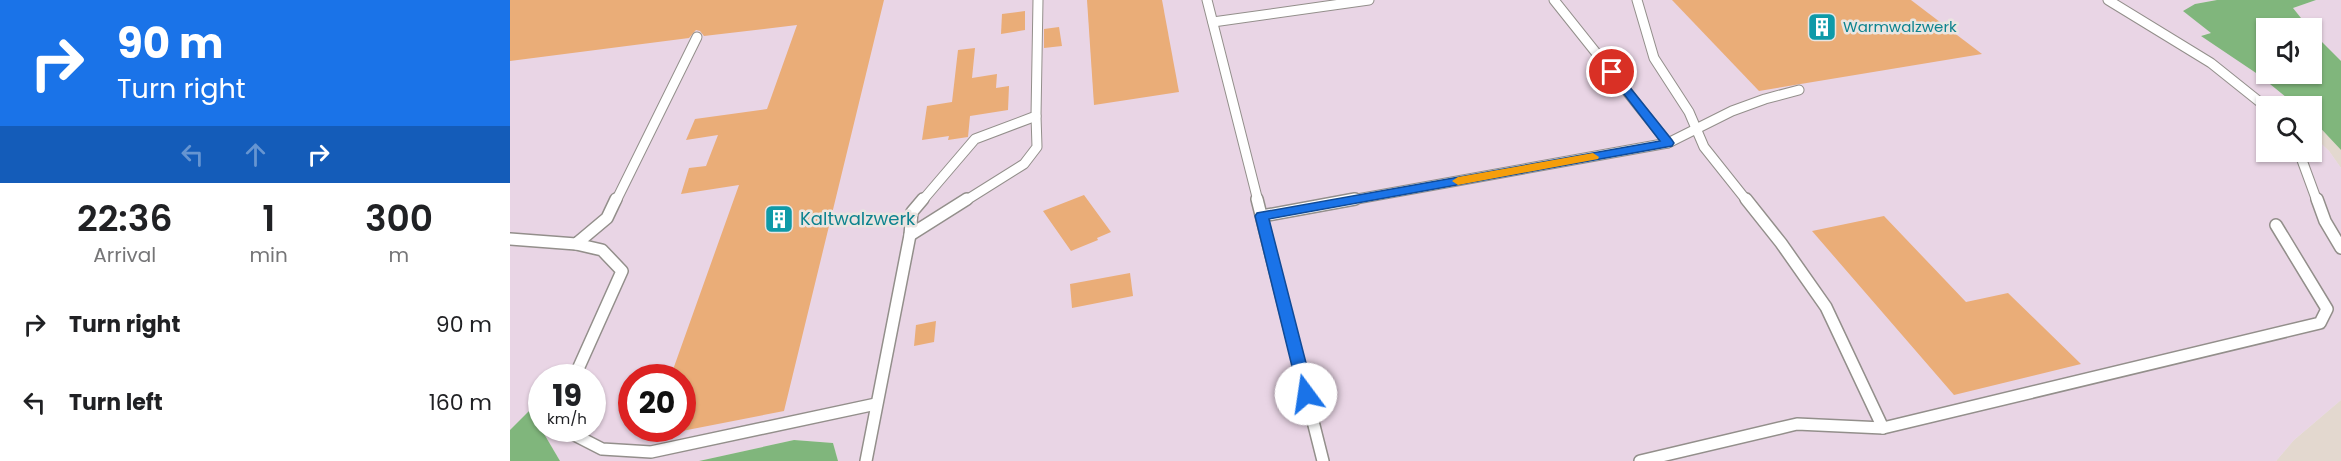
<!DOCTYPE html>
<style>
body{margin:0;font-family:Poppins,sans-serif;background:#f2f2f2;color:#202124;height:100vh;display:flex;flex-direction:column;font-size:22px;white-space:nowrap}
*{box-sizing:border-box;margin:0}
p{font-size:20px;color:#757577}
.icon{flex:none;width:33px;height:33px;fill:none;stroke:currentColor;stroke-width:2;stroke-linecap:round;stroke-linejoin:round}
.map{position:relative;flex:1;overflow:hidden}
.details{display:flex;flex-direction:column;background:#fff;width:510px}
.details>*{flex:none}
.guide{background:#1a73e8;color:#fff;overflow:hidden}
.fabs{position:absolute;left:1746px;top:18px;display:grid;gap:12px}
.fabs a{display:grid;place-items:center;width:66px;height:66px;border-radius:0px;background:#fff;box-shadow:0 2px 4px #0004;font-size:30px}
.speed{position:absolute;left:18px;top:364px;display:flex;gap:12px;font-size:30px;font-weight:700;text-align:center}
.speed>*{display:grid;place-content:center;width:78px;height:78px;border-radius:50%;background:#fff;box-shadow:0 2px 4px #0004;line-height:1}
.speed small{font-size:15px;font-weight:400}
.speed .limit{border:9px solid #d22;background:#fff;color:#111}
.pin{position:absolute;display:grid;place-items:center;width:51px;height:51px;color:#fff;margin:-26px;border:3px solid #fff;border-radius:50%;box-shadow:0 2px 6px #0007}
.me{position:absolute;width:66px;margin:-33px;rotate:346deg;stroke-linejoin:round;filter:drop-shadow(0 0 4px #0008)}
.turn{display:flex;align-items:center;gap:21px;height:126px;padding:0 18px;font-size:27px}
.turn .icon{width:78px;height:78px;stroke-width:2.5}
.turn b{display:block;font-size:42px;line-height:51px}
.lanes{display:flex;align-items:center;height:57px;padding:0 18px;background:#0003;justify-content:center;gap:30px;direction:ltr}
.lanes .off{opacity:.35}
.eta{display:flex;justify-content:space-evenly;align-items:center;height:102px;text-align:center}
.eta b{font-size:36px;font-weight:600;line-height:42px}
ul{padding:0;list-style:none}
li{display:flex;align-items:center;gap:18px;height:78px;padding:0 18px}
li div{flex:1}
li b{display:block;font-size:22px}
li em{font-style:normal}
main{display:flex;flex:1;min-height:0}
.map>svg:first-child{display:block}
.built{fill:#e3d8cf}
.industrial{fill:#e9d5e5;fill-rule:evenodd}
.forest{fill:#80b67c}
.building{fill:#eaad78}
.lines{fill:none;stroke-linecap:round;stroke-linejoin:round}
.lane-far1-casing{stroke:#938f8b;stroke-width:11}
.lane-casing{stroke:#938f8b;stroke-width:14}
.lane-far1{stroke:#fff;stroke-width:9}
.lane{stroke:#fff;stroke-width:11}
.route{fill:#1a73e8;stroke:#114b97;stroke-width:1.5}
.slow{fill:#f59e0b}
.labels{text-anchor:middle;stroke-width:5;stroke-linejoin:round;paint-order:stroke}
.far-culture-label{font-size:15px;fill:#0d838f;stroke:#eae5e1;text-anchor:start}
.culture-label{font-size:18px;fill:#0d838f;stroke:#eae5e1;text-anchor:start}
</style>
<main>
<section class="details">
<div class="guide">
<div class="turn"><svg class="icon" aria-label="right" viewBox="0 0 24 24"><path d="M7 20v-9h11M14 6l5 5-5 5"/></svg><div><b>90 m</b>Turn right</div></div>
<div class="lanes"><svg class="icon off" aria-label="left" viewBox="0 0 24 24"><path d="M17 20v-9H6M10 6l-5 5 5 5"/></svg><svg class="icon off" aria-label="ahead" viewBox="0 0 24 24"><path d="M12 20V5M6 11l6-6 6 6"/></svg><svg class="icon" aria-label="right" viewBox="0 0 24 24"><path d="M7 20v-9h11M14 6l5 5-5 5"/></svg></div>
</div>
<div class="eta">
<div><b>22:36</b><p>Arrival</p></div>
<div><b>1</b><p>min</p></div>
<div><b>300</b><p>m</p></div>
</div>
<ul>
<li><svg class="icon" aria-label="right" viewBox="0 0 24 24"><path d="M7 20v-9h11M14 6l5 5-5 5"/></svg><div><b>Turn right</b></div><em>90 m</em></li>
<li><svg class="icon" aria-label="left" viewBox="0 0 24 24"><path d="M17 20v-9H6M10 6l-5 5 5 5"/></svg><div><b>Turn left</b></div><em>160 m</em></li>
</ul>
</section>
<div class="map">
<svg width="1831" height="461" viewBox="0 0 1831 461">
<rect width="100%" height="100%" fill="#eae5e1"/>
<g class="built">
<polygon points="1802,119 1831,150 1831,168 1819,151 1802,135"/>
<polygon points="1831,400 1831,461 1766,461 1784,440"/>
</g>
<g class="industrial">
<path d="M0 0H1707L1685 4 1702 33 1692 35 1749 75 1787 106H1756V152H1802V135L1819 151 1831 168V400L1784 440 1766 461H328L323 443 284 440 189 461H50L20 410 0 430ZM32 378H82V429H32ZM122 378H172V429H122Z"/>
<polygon points="1806,0 1831,0 1831,61 1807,39 1802,28 1799,28 1783,8"/>
</g>
<g class="forest">
<polygon points="1707,0 1826,0 1806,0 1783,8 1799,28 1756,28 1756,74 1802,74 1802,32 1831,61 1831,150 1802,119 1802,106 1787,106 1749,75 1691,36 1701,33 1673,11 1685,4"/>
<polygon points="20,410 50,461 0,461 0,430"/>
<polygon points="284,440 323,443 328,461 189,461"/>
</g>
<g class="building">
<polygon points="0,0 374,0 274,411 172,431 172,378 160,378 229,185 171,194 179,168 196,166 208,135 176,140 185,119 257,109 287,25 194,36 190,31 186,30 179,38 0,61"/>
<polygon points="577,0 652,0 669,92 584,105"/>
<polygon points="1162,0 1401,0 1472,54 1249,91"/>
<polygon points="515,11 515,30 491,34 492,14"/>
<polygon points="549,27 552,46 534,48 534,29"/>
<polygon points="465,48 462,78 487,74 486,88 499,86 498,110 460,116 458,137 438,140 439,136 412,140 417,106 442,102 448,50"/>
<polygon points="574,195 601,232 587,238 588,240 561,251 533,211"/>
<polygon points="1374,216 1456,302 1498,293 1571,364 1444,395 1302,231"/>
<polygon points="620,273 623,296 562,308 560,284"/>
<polygon points="426,321 424,342 404,346 406,325"/>
</g>
<g class="lines">
<g class="lane-far1-casing">
<g id="lane-far1">
<polyline points="697,0 748,201"/>
<polyline points="1044,0 1158,143"/>
<polyline points="1127,0 1144,58 1179,112 1194,147 1237,201"/>
<polyline points="1598,0 1701,63 1756,107"/>
<polyline points="703,22 859,0"/>
<polyline points="1789,152 1807,201"/>
<polyline points="106,201 187,37"/>
<polyline points="412,201 465,139 526,116 528,0"/>
<polyline points="455,201 514,164 527,147 526,116"/>
<polyline points="836,201 1158,143 1222,111 1255,99 1289,90"/>
</g>
</g>
<g class="lane-casing">
<g id="lane">
<polyline points="747,199 813,461"/>
<polyline points="1236,199 1271,243 1316,307 1373,428"/>
<polyline points="1807,199 1815,221 1831,248"/>
<polyline points="752,216 845,199"/>
<polyline points="400,235 457,199"/>
<polyline points="0,239 66,244 97,218 106,199"/>
<polyline points="64,378 112,271 92,250 66,244"/>
<polyline points="53,429 92,449 141,452 366,404"/>
<polyline points="356,461 400,235 402,212 413,199"/>
<polyline points="1130,461 1287,424 1373,428 1810,323 1817,309 1766,225"/>
</g>
</g>
<use href="#lane-far1" class="lane-far1"/>
<use href="#lane" class="lane"/>
</g>
<polygon class="route" points="1102,69 1106,70 1162,140 1164,143 1162,146 759,219 804,394 802,399 796,401 790,399 745,216 747,213 1150,141 1097,72"/>
<polygon class="slow" points="1083,153 1089,157 1088,159 948,185 942,181 948,177"/>
<defs>
<g id="building-square" transform="scale(1.5)"><rect x="-9" y="-9" width="18" height="18" rx="4" fill="#0f9aa8" stroke="#eae5e1"/><path d="M-4-6H4V6H1V3H-1V6H-4ZM-2.5-4.3h1.7v1.8h-1.7ZM.8-4.3h1.7v1.8H.8ZM-2.5-1h1.7V.8h-1.7ZM.8-1h1.7V.8H.8Z" fill="#fff"/></g>
</defs>
<g fill-rule="evenodd">
<use href="#building-square" x="1312" y="27"/>
<use href="#building-square" x="269" y="219"/>
</g>
<g class="labels">
<g class="far-culture-label">
<text x="1333" y="32">Warmwalzwerk</text>
</g>
<g class="culture-label">
<text x="290" y="225">Kaltwalzwerk</text>
</g>
</g>
</svg>
<div class="fabs">
<a><svg class="icon" aria-label="sound" viewBox="0 0 24 24"><path d="M4 9h4l5-4v14l-5-4H4zM17 9q2 3 0 6"/></svg></a>
<a><svg class="icon" aria-label="search" viewBox="0 0 24 24"><circle cx="10" cy="10" r="6"/><path d="M15 15l6 6"/></svg></a>
</div>
<div class="speed"><div>19<small>km/h</small></div><div class="limit">20</div></div>
<div class="pin" style="left:1102px;top:72px;background:#d93025"><svg class="icon" aria-label="arrive" viewBox="0 0 24 24"><path d="M6 21V4h12l-3 4 3 4H6"/></svg></div>
<svg class="me" style="left:796px;top:394px" viewBox="-20 -20 40 40"><circle r="19" fill="#fff"/><path d="M0-13L10 11 0 6-10 11z" fill="#1a73e8"/></svg>
</div>
</main>
